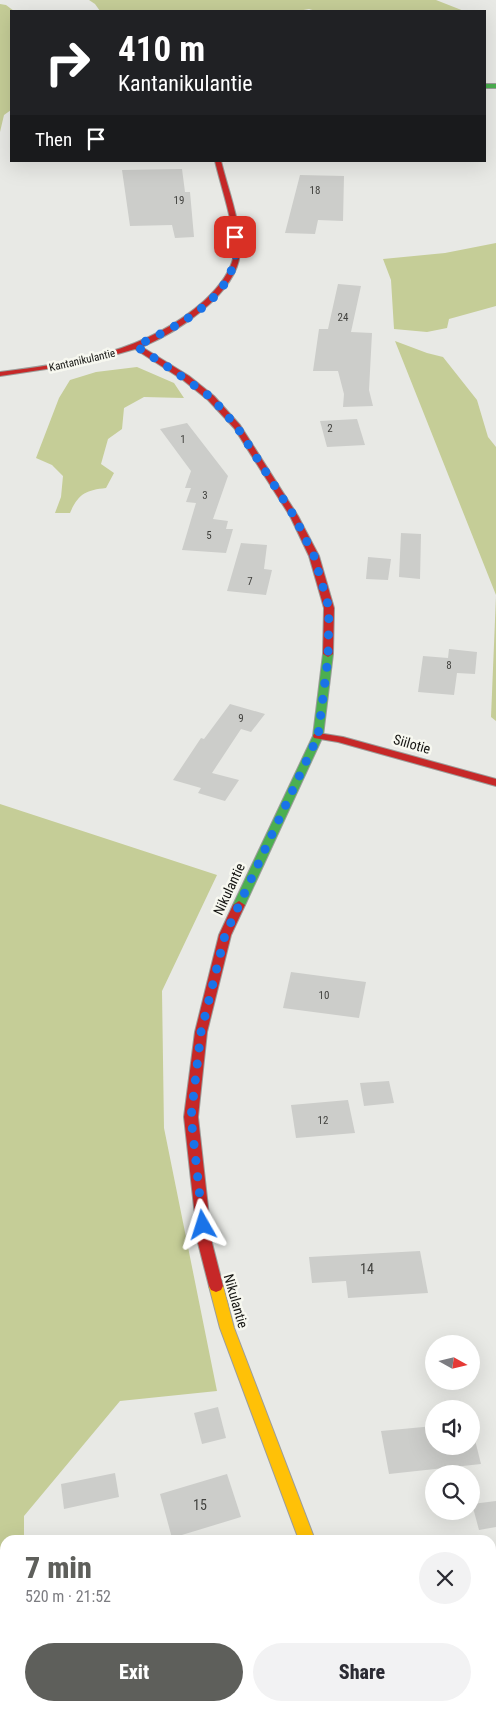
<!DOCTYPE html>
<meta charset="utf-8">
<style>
body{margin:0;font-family:"Roboto Condensed",sans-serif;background:#f2f2f3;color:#2b2b33;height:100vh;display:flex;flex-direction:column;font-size:19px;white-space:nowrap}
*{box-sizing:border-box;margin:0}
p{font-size:16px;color:#7c7c81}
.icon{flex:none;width:28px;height:28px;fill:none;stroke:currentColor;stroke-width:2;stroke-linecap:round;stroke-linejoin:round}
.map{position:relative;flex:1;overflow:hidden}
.details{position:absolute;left:0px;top:1535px;width:496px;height:176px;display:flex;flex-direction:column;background:#fff;border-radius:15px 15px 0 0;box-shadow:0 5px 20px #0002}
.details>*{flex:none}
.hud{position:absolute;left:10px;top:10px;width:476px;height:152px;border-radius:0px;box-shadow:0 5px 20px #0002;background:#202124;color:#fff;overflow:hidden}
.needle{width:32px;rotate:98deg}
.buttons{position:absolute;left:425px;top:1335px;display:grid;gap:10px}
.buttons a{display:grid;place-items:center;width:55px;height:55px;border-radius:50%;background:#fff;box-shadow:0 5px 20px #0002;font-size:25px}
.pin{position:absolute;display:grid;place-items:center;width:42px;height:42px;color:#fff;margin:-21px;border-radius:10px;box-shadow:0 2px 8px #0006}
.me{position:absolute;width:55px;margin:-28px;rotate:354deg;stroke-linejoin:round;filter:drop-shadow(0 0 4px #0008)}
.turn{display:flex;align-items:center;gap:18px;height:105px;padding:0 25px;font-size:22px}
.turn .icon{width:65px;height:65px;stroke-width:2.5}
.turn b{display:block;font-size:35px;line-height:42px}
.then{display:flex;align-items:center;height:48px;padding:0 25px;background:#0003;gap:10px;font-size:19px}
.round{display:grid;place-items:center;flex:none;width:52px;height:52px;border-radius:26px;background:#f2f2f3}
.summary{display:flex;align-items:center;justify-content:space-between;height:85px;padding:0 25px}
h1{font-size:30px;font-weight:800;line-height:38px;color:#5e5f5b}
.primary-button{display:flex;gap:10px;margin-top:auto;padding:10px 25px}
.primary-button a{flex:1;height:58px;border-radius:30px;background:#5e5f5b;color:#fff;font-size:20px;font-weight:800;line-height:58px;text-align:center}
.primary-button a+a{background:#f2f2f3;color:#2b2b33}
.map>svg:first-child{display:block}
.forest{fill:#c5cd97}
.building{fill:#cccdca}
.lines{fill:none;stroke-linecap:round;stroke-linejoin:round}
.fast-casing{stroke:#9c9d9a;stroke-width:2}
.slow-casing{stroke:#9c9d9a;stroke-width:2}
.jam-casing{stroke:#9c9d9a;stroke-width:2}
.fast{fill:#4caf50;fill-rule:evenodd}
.slow{fill:#ffc107;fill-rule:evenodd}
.jam{fill:#c62828;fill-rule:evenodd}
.route{stroke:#1a73e8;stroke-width:9;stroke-dasharray:0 16.2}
.labels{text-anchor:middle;stroke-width:5;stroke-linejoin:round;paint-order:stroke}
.number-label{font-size:11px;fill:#42423f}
.far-street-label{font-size:11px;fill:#141411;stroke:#f7f8f0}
.street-label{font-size:14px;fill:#141411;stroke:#f7f8f0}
.near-number-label{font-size:14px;fill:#42423f}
</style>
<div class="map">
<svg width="496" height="1711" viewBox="0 0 496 1711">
<rect width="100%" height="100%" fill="#e8e9e5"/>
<g class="forest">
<polygon points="89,0 436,0 464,11 316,11 309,9 298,11 100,11 95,4"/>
<polygon points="0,4 6,5 14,11 11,11 11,110 4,115 0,132"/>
<polygon points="496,243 496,306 449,319 447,328 427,332 394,329 391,280 383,259 445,253"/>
<polygon points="395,341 427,353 443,357 477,400 488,437 496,447 496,595"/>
<path d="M137 367 174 383 184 398 144 397 124 408 122 429 108 439 101 464 114 473 106 488C86 490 78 494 70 513H55L61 497 63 476 52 465 36 458 59 398 70 380 96 372Z"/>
<polygon points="496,596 496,721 491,717"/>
<polygon points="0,804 217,875 162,991 164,1128 217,1391 120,1401 24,1516 24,1540 5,1540 5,1706 27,1706 27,1711 0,1711"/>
</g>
<g class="building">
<polygon points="182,169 185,192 190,192 194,237 175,238 172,225 130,226 122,170"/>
<polygon points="300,175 344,176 343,221 318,220 315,234 285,233"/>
<polygon points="338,284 361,286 351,332 372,333 369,390 373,406 343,407 344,394 338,371 313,371 319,329 328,329"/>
<polygon points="357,419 365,445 327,447 320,421"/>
<polygon points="187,423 228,476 213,519 228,521 226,529 233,529 226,553 182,550 196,503 186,502 191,488 185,488 191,471 160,429"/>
<polygon points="401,533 421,534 420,579 399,577"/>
<polygon points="241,543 267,545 264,569 272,570 266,595 227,591"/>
<polygon points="368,557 391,559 388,580 366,579"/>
<polygon points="449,649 477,652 475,674 457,673 454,695 418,692 423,656 448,658"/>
<polygon points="230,704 265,714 251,732 241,729 212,773 239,780 225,801 198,793 201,788 173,780 201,738 204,739"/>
<polygon points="291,972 366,982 359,1018 283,1008"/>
<polygon points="389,1081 394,1103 364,1106 360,1083"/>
<polygon points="348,1100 355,1133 296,1138 291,1105"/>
<polygon points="420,1251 428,1293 348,1298 346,1281 312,1283 309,1257"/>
<polygon points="218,1407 226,1438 202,1444 194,1413"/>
<polygon points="471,1424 481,1464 389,1474 381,1431 434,1426 434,1446 471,1446"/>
<polygon points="115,1473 119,1497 64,1509 61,1484"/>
<polygon points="227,1474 241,1517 172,1538 160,1494"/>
<polygon points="496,1501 496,1527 479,1530 472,1504"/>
</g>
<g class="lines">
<g class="fast-casing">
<g id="fast">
<rect x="485" y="84" width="11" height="4"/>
<polygon points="328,651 333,654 323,736 245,905 239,909 235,908 233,905 313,736 323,654"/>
</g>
</g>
<g class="slow-casing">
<polygon id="slow" points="216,1280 221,1282 223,1286 234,1328 315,1540 299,1540 220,1328 209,1286 211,1282"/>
</g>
<g class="jam-casing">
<g id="jam">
<path d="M215 161H221C228 190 241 222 240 251 239 293 176 333 142 347L189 376 214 396 240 425 298 516 319 556 334 608 333 654 328 657 323 654 324 608 309 556 290 516 234 428 208 400 183 380 135 349 86 363 0 376V372C73 363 147 352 204 301 217 289 231 273 234 254 236 229 221 187 215 161Z"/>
<polygon points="318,733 343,737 496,779 496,786 338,742 314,738 313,736 314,734"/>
<polygon points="239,901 245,905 231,935 207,1032 198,1117 212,1243 223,1286 221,1290 216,1292 211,1290 209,1286 198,1243 184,1117 195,1032 219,935 233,905"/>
<polygon points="368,1706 386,1706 388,1711 370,1711"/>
</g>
</g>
<use href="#fast" class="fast"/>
<use href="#slow" class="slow"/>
<use href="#jam" class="jam"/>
</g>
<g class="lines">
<path class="route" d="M203 1225 191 1117 201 1032 225 935 318 736 328 658 329 608 314 556 294 516 237 427 212 398 174 371 136 346C179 325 243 296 235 237"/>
</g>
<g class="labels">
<g class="number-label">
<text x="315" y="194">18</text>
<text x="179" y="204">19</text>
<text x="343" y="321">24</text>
<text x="330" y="432">2</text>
<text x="183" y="443">1</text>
<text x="205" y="499">3</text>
<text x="209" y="539">5</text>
<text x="250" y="585">7</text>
<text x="449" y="669">8</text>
<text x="241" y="722">9</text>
<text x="324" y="999">10</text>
<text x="323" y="1124">12</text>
</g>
<g class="far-street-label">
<text transform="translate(82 360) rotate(-13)" y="4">Kantanikulantie</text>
</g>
<g class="street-label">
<text transform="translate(412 744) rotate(16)" y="5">Siilotie</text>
<text transform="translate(229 889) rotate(-65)" y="5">Nikulantie</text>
<text transform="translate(236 1301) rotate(74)" y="5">Nikulantie</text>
</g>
<g class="near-number-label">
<text x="367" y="1274">14</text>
<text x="200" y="1510">15</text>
</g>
</g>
</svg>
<div class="buttons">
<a><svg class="needle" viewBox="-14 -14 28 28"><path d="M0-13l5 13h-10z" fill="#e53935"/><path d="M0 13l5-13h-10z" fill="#7c7c81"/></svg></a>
<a><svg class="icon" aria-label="sound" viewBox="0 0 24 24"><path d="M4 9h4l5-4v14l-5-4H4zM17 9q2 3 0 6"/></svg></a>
<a><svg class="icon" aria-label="search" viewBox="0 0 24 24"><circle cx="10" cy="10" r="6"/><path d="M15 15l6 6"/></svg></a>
</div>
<div class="pin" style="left:235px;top:237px;background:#d93025"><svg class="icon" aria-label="arrive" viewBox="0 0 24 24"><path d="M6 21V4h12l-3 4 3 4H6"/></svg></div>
<svg class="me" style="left:203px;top:1225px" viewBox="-20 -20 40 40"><path d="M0-17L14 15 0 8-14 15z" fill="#1a73e8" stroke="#fff" stroke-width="4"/></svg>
<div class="hud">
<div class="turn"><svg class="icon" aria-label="right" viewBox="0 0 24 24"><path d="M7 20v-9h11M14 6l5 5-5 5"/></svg><div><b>410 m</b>Kantanikulantie</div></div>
<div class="then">Then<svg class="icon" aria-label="arrive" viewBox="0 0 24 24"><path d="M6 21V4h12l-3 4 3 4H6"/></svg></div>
</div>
<section class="details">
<div class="summary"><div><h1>7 min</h1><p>520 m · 21:52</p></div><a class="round"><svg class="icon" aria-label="close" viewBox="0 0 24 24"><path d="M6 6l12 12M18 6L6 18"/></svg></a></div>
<div class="primary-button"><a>Exit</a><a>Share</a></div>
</section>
</div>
